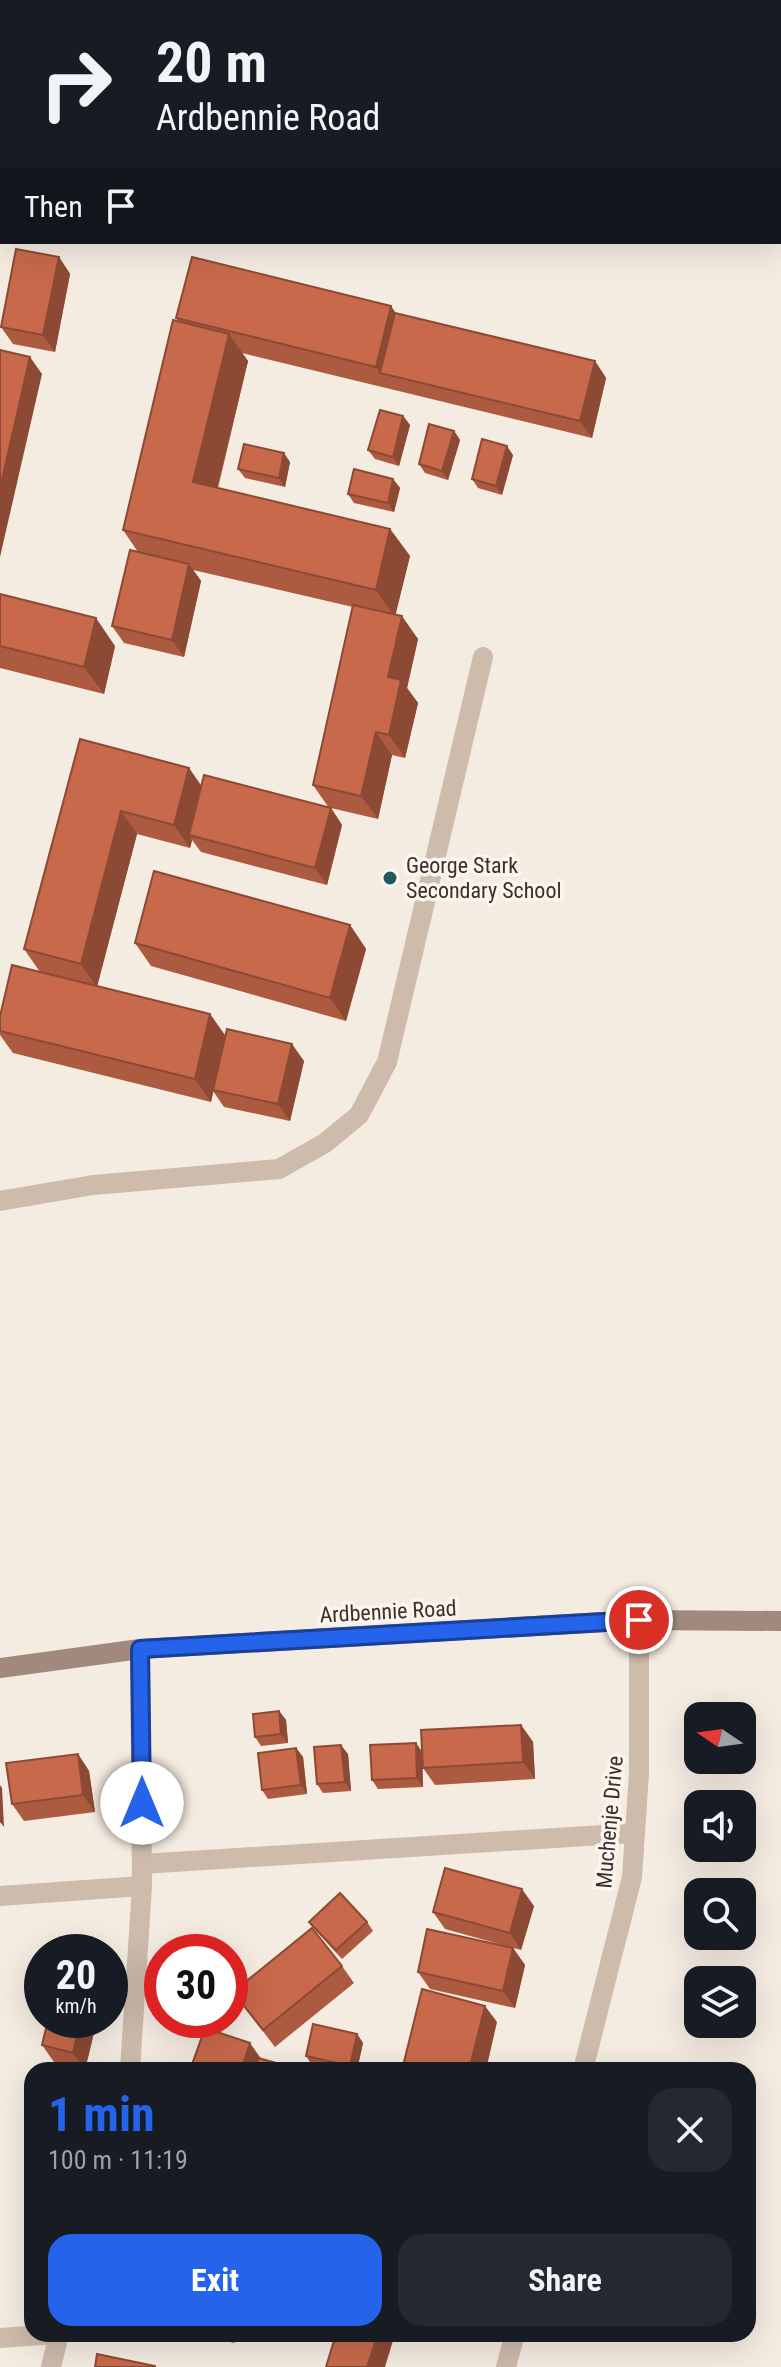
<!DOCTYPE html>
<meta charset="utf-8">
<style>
body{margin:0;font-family:"Roboto Condensed",sans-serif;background:#242831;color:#f1f3f6;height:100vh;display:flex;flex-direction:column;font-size:30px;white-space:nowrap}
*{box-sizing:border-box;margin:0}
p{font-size:26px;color:#9ea1a6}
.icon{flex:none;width:44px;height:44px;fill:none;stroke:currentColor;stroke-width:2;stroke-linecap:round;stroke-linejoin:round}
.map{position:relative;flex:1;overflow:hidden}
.panel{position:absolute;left:24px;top:2062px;width:732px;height:280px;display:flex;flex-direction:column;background:#171b24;border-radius:24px;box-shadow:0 8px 32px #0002}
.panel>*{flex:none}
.guide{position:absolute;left:0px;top:0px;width:782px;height:244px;box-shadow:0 8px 32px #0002;background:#171b24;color:#f1f3f6;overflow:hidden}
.needle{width:52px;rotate:283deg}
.buttons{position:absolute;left:684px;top:1702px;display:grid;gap:16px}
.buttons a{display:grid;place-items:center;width:72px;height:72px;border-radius:16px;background:#171b24;box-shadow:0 8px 32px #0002;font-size:40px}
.speed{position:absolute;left:24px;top:1934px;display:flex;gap:16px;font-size:40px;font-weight:700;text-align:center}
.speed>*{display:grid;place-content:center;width:104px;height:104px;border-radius:50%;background:#171b24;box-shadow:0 8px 32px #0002;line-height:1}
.speed small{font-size:20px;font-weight:400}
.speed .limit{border:12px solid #d22;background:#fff;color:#111}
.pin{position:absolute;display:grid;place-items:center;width:68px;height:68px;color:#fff;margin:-34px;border:4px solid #fff;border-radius:50%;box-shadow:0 2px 8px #0007}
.me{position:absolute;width:88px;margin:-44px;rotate:0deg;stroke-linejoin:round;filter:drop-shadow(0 0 6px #0008)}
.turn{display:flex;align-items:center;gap:28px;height:168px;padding:0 24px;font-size:36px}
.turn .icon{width:104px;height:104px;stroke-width:2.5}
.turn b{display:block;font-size:56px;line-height:68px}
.then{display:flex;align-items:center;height:76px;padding:0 24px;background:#0003;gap:16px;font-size:30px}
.round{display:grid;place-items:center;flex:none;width:84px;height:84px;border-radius:24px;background:#242831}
.head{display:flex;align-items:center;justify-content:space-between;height:136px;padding:0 24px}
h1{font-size:48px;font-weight:700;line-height:60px;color:#2563eb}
.button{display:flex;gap:16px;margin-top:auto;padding:16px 24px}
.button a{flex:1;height:92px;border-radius:24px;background:#2563eb;color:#fff;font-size:32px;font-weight:700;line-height:92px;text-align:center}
.button a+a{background:#242831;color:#f1f3f6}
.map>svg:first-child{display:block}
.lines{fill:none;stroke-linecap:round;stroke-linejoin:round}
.service{stroke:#cdbbac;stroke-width:20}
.minor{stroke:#cdbbac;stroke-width:20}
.secondary{stroke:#a18a7d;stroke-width:20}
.wall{fill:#ac5a40}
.shaded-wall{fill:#8c4a34}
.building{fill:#c8694b;stroke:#8c4a34;stroke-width:2}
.route-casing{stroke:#184099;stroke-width:20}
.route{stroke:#2563eb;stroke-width:14}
.poi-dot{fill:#1f5a5e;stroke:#fbf5ee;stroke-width:3}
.labels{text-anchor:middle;stroke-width:7;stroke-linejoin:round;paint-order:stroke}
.poi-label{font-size:22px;fill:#3b302b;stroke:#fbf5ee;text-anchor:start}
.street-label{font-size:22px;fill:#3b302b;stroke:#fbf5ee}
</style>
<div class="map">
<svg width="781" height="2367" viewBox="0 0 781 2367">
<rect width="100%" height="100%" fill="#f4ebe1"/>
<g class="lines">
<polyline class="service" points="0,1201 93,1185 279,1169 325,1143 359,1115 387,1062 483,657"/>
<g class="minor">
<polyline points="142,1864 634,1833"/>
<polyline points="0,1896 142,1886"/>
<polyline points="130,2070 142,1886 140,1649"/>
<polyline points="583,2070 632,1877 639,1773 639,1620"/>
<polyline points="0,2338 57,2334"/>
<polyline points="51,2367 59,2334"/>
<polyline points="506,2367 515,2334"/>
</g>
<polyline class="secondary" points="0,1668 140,1649 639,1620 781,1621"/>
</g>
<g class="wall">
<polygon points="0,104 2,104 2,174 0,173"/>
<polygon points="59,257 70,274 55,352 13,344 1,327"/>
<polygon points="391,306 395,313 595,361 606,378 592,438 242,353 248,361 218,488 390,529 410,556 395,614 418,639 407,688 418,703 405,758 392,755 378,819 331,808 342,825 327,885 201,852 192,840 190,848 137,834 97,986 210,1014 225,1035 304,1061 290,1121 224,1107 213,1091 211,1102 13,1053 0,1035 0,1016 40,972 24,949 80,739 189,768 201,786 329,808 313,785 353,607 193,570 201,581 184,657 124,643 112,626 138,552 123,530 179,322 176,318"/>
<polygon points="403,416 410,425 399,466 375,459 368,450"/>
<polygon points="454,431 460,440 448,480 425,473 419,464"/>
<polygon points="513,455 502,495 478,488 472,479"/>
<polygon points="290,462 285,487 245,478 238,469"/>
<polygon points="393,479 400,488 394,512 354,503 348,494"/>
<polygon points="0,594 115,646 104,694 0,668"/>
<polygon points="350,925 366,949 346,1021 151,966 135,943"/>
<polygon points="279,1711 286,1720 288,1743 261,1746 255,1737"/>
<polygon points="521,1725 533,1742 535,1779 435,1785 423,1768"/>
<polygon points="416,1743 422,1752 423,1787 378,1789 372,1780"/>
<polygon points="296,1748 303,1757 307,1794 268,1799 262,1790"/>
<polygon points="78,1754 89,1771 95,1812 24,1821 12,1804"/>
<polygon points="348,1754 351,1791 323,1793 317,1784"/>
<polygon points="534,1906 521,1950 445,1929 433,1912"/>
<polygon points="309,1922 367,1922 373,1931 342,1959 316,1931"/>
<polygon points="513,1948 525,1965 515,2008 430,1989 418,1972"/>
<polygon points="342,1966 354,1983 275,2047 233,1992"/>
<polygon points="48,2020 97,2020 85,2070 54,2062 42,2045"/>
<polygon points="357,2034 363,2043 357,2070 334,2070 312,2065 306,2056"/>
<polygon points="196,2334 237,2334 234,2343"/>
</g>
<g class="shaded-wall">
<polygon points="59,257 70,274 55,352 43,335"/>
<polygon points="391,306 407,330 380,373 376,367"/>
<polygon points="229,334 248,361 212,509 193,482"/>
<polygon points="30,357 42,374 0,557 0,488"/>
<polygon points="595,361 606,378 592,438 580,421"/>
<polygon points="403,416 410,425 399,466 393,457"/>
<polygon points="454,431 460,440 448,480 442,471"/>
<polygon points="507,446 513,455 502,495 496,486"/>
<polygon points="284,453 290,462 285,487 279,478"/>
<polygon points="393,479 400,488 394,512 388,503"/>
<polygon points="390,529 410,556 395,617 376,590"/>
<polygon points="189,564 201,581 184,657 172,640"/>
<polygon points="402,616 418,639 407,688 418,703 405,758 389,735 388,677"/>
<polygon points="96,618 115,646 104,694 84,667"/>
<polygon points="376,732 392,755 378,819 361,796"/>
<polygon points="189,768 205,791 189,835 192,840 190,848 174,825"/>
<polygon points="331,808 342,825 327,885 315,868"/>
<polygon points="121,811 137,834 97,987 81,964"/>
<polygon points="350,925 366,949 346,1021 330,998"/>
<polygon points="210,1014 226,1037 211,1102 195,1079"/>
<polygon points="292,1044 304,1061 290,1121 278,1104"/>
<polygon points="279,1711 286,1720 288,1743 281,1734"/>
<polygon points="521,1725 533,1742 535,1779 523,1762"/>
<polygon points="416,1743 422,1752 423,1787 417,1778"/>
<polygon points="341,1745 348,1754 351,1791 345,1782"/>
<polygon points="296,1748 303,1757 307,1794 301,1785"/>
<polygon points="78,1754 89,1771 95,1812 83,1795"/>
<polygon points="0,1785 2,1788 4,1827 0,1822"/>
<polygon points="522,1889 534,1906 521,1950 510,1933"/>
<polygon points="513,1948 525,1965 515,2008 503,1991"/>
<polygon points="485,2006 497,2022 486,2070 469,2070"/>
<polygon points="81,2020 97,2020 85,2070 73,2053"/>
<polygon points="357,2034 363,2043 357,2070 352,2070 350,2066"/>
<polygon points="250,2043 262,2060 258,2070 241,2070"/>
<polygon points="228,2334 237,2334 234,2343"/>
<polygon points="378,2334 395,2334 385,2367 367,2367"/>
</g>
<g class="building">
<polygon points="0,104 2,104 2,160 0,159"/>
<polygon points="16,249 59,257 43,335 1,327"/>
<polygon points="192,257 391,306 376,367 176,318"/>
<polygon points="395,313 595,361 580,421 380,373"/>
<polygon points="173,320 229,334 193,482 390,529 376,590 123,530"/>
<polygon points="0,350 30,357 0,488"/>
<polygon points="380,410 403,416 393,457 368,450"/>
<polygon points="429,424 454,431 442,471 419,464"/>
<polygon points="482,439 507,446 496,486 472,479"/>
<polygon points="244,444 284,453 279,478 238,469"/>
<polygon points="354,469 393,479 388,503 348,494"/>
<polygon points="130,550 189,564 172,640 112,626"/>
<polygon points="0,594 96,618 84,667 0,646"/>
<polygon points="353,605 402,616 388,677 401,680 389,735 376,732 361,796 313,785"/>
<polygon points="80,739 189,768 174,825 121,811 81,964 24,949"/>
<polygon points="204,775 331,808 315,868 189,835"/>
<polygon points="154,871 350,925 330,998 135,943"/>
<polygon points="12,965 210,1014 195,1079 0,1031 0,1016"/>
<polygon points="227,1029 292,1044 278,1104 213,1090"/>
<polygon points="279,1711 281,1734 255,1737 253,1714"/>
<polygon points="521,1725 523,1762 423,1768 421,1730"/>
<polygon points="416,1743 417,1778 372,1780 370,1745"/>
<polygon points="341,1745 345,1782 317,1784 314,1747"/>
<polygon points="296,1748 301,1785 262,1790 258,1753"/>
<polygon points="78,1754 83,1795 12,1804 6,1763"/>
<polygon points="445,1868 522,1889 510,1933 433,1912"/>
<polygon points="340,1893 367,1922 336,1950 309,1922"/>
<polygon points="312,1928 342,1966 263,2030 233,1992"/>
<polygon points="427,1929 513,1948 503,1991 418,1972"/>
<polygon points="422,1989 485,2006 469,2070 402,2070"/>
<polygon points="48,2020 81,2020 73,2053 42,2045"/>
<polygon points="313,2024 357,2034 350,2066 306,2056"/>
<polygon points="205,2028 250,2043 241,2070 190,2070"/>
<polygon points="258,2058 295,2068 294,2070 255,2070"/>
<polygon points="336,2334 378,2334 367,2367 326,2367"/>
<polygon points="97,2354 155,2366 155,2367 95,2367"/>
</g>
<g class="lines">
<g class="route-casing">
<polyline id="route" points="142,1803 140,1649 639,1620"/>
</g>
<use href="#route" class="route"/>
</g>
<circle class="poi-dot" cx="390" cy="878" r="8"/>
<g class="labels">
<g class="poi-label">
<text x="406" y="873">George Stark<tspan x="406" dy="25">Secondary School</tspan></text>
</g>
<g class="street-label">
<text transform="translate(388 1611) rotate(-3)" y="8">Ardbennie Road</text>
<text transform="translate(609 1822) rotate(-85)" y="8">Muchenje Drive</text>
</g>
</g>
</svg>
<div class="buttons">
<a><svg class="needle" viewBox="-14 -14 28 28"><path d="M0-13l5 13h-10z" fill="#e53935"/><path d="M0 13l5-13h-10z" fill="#9ea1a6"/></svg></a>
<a><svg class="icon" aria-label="sound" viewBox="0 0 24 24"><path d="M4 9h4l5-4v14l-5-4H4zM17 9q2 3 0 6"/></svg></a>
<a><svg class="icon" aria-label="search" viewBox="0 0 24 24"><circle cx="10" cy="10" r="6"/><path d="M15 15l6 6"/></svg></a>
<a><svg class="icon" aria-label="layers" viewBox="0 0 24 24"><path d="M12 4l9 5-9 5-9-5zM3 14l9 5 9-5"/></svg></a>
</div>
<div class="speed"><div>20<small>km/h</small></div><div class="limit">30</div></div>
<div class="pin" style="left:639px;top:1620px;background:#d93025"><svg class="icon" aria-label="arrive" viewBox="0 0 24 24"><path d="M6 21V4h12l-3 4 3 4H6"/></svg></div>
<svg class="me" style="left:142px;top:1803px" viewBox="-20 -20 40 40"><circle r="19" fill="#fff"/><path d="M0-13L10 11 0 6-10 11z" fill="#2563eb"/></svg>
<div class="guide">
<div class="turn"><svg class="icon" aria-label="right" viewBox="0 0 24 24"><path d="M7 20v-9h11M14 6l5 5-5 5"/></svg><div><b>20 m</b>Ardbennie Road</div></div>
<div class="then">Then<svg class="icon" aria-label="arrive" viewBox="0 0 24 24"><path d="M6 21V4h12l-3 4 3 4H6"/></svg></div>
</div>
<section class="panel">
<div class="head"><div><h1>1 min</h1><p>100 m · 11:19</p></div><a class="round"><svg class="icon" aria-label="close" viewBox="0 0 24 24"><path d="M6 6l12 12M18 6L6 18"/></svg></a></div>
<div class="button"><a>Exit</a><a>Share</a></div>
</section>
</div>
